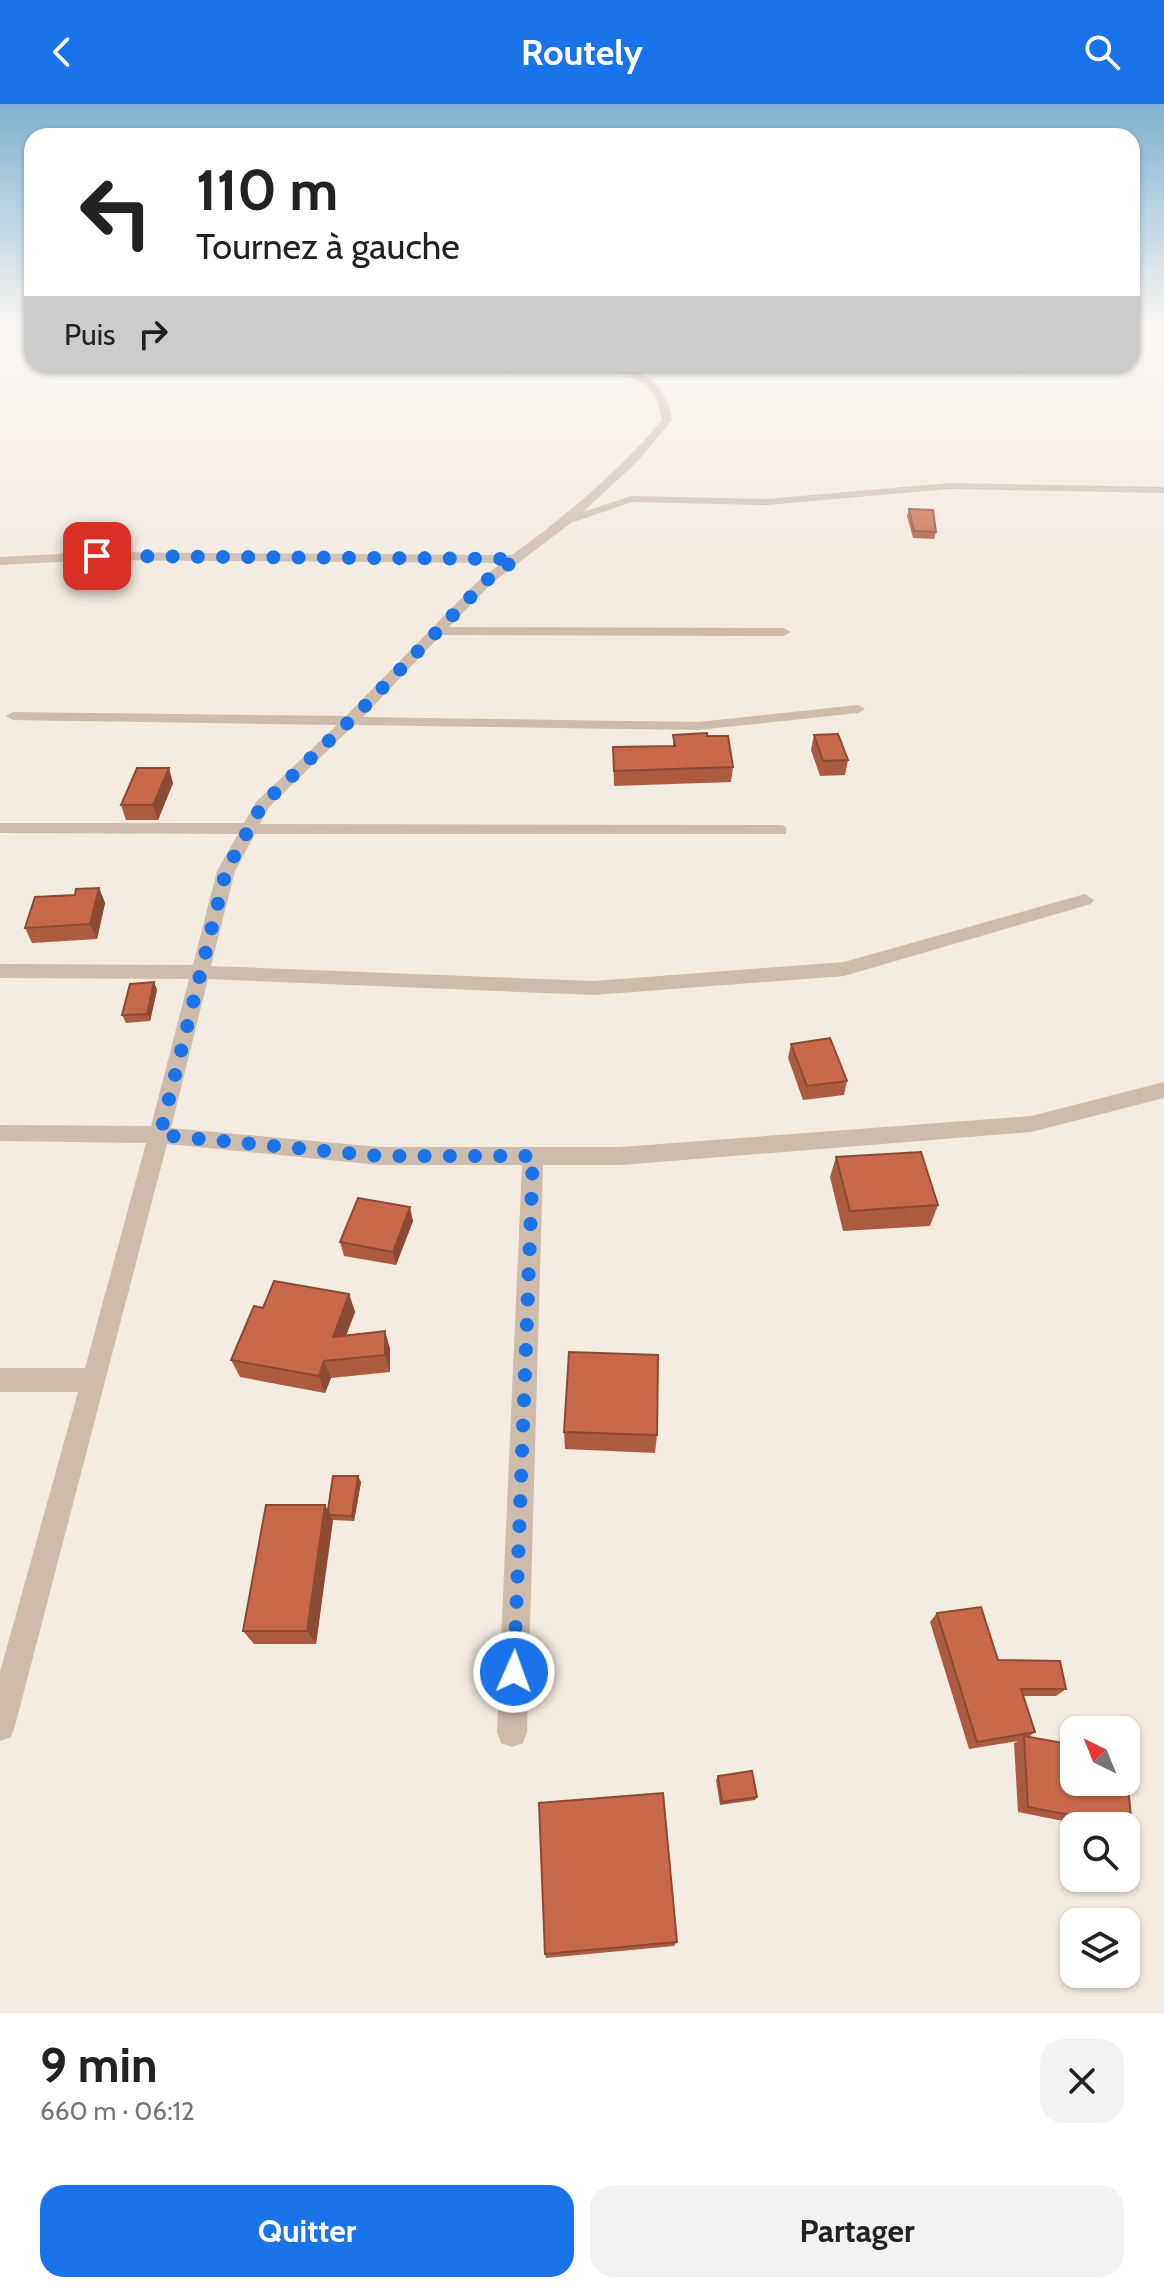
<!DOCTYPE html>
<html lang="fr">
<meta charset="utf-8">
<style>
body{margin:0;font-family:Cabin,sans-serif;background:#f2f2f2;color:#222;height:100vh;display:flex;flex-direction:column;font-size:30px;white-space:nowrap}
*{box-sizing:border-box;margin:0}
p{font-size:26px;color:#767676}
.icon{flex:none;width:44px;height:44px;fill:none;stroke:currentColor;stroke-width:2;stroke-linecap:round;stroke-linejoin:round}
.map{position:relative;height:1909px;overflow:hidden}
.panel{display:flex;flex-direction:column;background:#fff;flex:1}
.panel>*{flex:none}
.hud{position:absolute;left:24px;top:24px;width:1116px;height:244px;border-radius:24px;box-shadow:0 2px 6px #0004;background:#fff;color:#222;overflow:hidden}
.needle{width:52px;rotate:317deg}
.fabs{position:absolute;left:1060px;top:1612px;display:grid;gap:16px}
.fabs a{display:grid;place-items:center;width:80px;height:80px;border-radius:16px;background:#fff;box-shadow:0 2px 6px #0004;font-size:40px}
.pin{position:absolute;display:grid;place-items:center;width:68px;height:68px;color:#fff;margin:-34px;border-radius:16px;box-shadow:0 4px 12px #0006}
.me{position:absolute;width:88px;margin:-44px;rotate:2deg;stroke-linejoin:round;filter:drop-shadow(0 0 6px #0008)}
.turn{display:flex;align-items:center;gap:28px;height:168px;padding:0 40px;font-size:36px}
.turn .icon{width:104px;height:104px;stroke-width:2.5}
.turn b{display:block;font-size:56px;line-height:68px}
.then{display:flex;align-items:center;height:76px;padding:0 40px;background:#0003;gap:16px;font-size:30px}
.round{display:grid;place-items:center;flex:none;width:84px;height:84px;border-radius:24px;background:#f2f2f2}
.head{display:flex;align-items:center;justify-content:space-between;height:136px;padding:0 40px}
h1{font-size:48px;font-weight:700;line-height:60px}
.primary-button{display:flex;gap:16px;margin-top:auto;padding:16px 40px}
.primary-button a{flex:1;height:92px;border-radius:24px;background:#1a73e8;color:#fff;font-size:32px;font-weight:700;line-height:92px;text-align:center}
.primary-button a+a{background:#f2f2f2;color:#222}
header{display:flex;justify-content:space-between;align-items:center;height:104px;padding:0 40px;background:#1a73e8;color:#fff;font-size:36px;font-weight:700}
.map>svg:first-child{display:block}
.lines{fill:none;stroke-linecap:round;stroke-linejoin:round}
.minor{fill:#cdbbac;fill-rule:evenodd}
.wall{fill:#ac5a40}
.shaded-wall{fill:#8c4a34}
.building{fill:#c8694b;stroke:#8c4a34;stroke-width:2}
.route{stroke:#1a73e8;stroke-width:14;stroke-dasharray:0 25.2}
</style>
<header><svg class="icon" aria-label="back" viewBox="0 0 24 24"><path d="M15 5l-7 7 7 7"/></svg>Routely<svg class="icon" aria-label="search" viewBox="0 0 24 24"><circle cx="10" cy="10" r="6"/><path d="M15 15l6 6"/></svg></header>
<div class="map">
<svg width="1164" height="1909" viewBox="0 0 1164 1909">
<rect width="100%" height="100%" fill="#f4ebe1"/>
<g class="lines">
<path class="minor" d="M601 260C639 260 666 278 672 316L639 356 583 408 631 392 767 395 949 379 1164 383V389L949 385 767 401 632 398 571 419 492 479 449 523 784 524 791 528 784 532 441 531 363 613 698 618 858 601 865 605 858 609 698 626 354 621 269 703 260 720 779 721 785 722 787 726 785 730H255L235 767 211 862 594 877 844 858 1085 790 1094 796 1091 800 844 872 594 891 208 875 171 1024 379 1043H621L1031 1012 1164 978V994L1031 1028 621 1061H543L527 1628 523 1639 512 1643 501 1639 497 1628 522 1061H379L167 1040 15 1622 11 1633 0 1637V1568L78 1288H0V1264H85L146 1039 0 1037V1021L151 1022 189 875 0 874V860L193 861 217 767 238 730 0 729V719H244L256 698 337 621 13 616 6 612 13 608 346 612 482 473 502 459 97 456 0 461V453L97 448 512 451C567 411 618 368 662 316 655 271 633 278 601 260Z"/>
</g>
<g class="wall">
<polygon points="909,405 936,428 934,435 913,434 907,412"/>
<polygon points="673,631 707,632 733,663 731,678 614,682 613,643 673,642"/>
<polygon points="814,631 848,656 845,671 820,672 811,646"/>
<polygon points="173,679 158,716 126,716 121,701"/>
<polygon points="99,784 105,799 97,835 32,839 25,824 75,791"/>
<polygon points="154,878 157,886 150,917 126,919 122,911"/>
<polygon points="791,940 847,977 844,991 803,996 788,954"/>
<polygon points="836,1053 938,1101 930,1122 843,1127 830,1073"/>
<polygon points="413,1117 396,1161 344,1152 340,1138"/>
<polygon points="349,1190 355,1208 346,1231 385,1227 390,1245 390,1268 331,1274 325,1289 240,1273 231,1256 263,1204"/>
<polygon points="564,1328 657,1331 655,1349 565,1345"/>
<polygon points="361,1378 354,1417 332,1416 316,1540 254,1540 243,1527 325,1401 328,1406"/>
<polygon points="937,1509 998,1556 1066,1585 1056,1592 1023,1592 1035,1628 1029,1633 1132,1723 1126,1725 1126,1722 1088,1722 1018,1708 1014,1639 1018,1637 969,1645 930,1518"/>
<polygon points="718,1672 757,1693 755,1696 720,1701 716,1676"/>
<polygon points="677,1838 674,1842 546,1854 545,1850"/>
</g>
<g class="shaded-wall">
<polygon points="169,664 173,679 158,716 153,701"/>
<polygon points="99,784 105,799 97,835 90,820"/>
<polygon points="154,878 157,886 150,917 147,910"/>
<polygon points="410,1103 413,1117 396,1161 393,1148"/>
<polygon points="349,1190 355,1208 339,1251 333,1233"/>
<polygon points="385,1227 390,1245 390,1268 385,1251"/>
<polygon points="324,1257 331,1274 325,1289 319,1272"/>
<polygon points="358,1372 361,1378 354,1417 352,1412"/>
<polygon points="325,1401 333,1417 316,1540 307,1527"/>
</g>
<g class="building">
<polygon points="909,405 933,406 936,428 914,427"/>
<polygon points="707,629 707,632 728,632 733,663 614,667 613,643 675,642 673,631"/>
<polygon points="838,630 848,656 823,657 814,631"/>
<polygon points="137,664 169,664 153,701 121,701"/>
<polygon points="99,784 90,820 25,824 35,793 75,791 76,785"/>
<polygon points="154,878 147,910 122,911 130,880"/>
<polygon points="830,934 847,977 807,982 791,940"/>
<polygon points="921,1048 938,1101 850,1107 836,1053"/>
<polygon points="358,1094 410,1103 393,1148 340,1138"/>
<polygon points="274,1177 349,1190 333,1233 385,1227 385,1251 324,1257 319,1272 231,1256 254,1202 263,1204"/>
<polygon points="569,1248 658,1251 657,1331 564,1328"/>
<polygon points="333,1372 358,1372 352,1412 330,1411 328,1406"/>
<polygon points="266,1401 325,1401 307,1527 243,1527"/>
<polygon points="981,1503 998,1556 1060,1557 1066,1585 1021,1585 1035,1628 977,1638 937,1509"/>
<polygon points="1024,1632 1074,1641 1074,1678 1126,1678 1126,1662 1132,1723 1028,1703"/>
<polygon points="752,1667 757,1693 722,1698 718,1672"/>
<polygon points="663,1689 677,1838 545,1850 539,1699"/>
</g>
<linearGradient id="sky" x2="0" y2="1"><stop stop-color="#7eb2d2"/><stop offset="0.45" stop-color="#faf6f2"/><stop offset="1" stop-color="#faf6f2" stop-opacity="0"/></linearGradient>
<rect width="1164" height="489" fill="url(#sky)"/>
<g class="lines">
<polyline class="route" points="97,452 516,455 487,476 360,607 262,701 226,767 160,1031 379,1052 533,1052 514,1568"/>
</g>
</svg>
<div class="fabs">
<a><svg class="needle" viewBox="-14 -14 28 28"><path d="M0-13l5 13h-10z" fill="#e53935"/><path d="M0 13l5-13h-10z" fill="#767676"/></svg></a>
<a><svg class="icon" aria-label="search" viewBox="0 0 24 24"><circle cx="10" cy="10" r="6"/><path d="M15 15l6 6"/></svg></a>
<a><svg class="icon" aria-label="layers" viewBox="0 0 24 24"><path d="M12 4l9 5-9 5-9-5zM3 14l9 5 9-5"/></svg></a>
</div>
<div class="pin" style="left:97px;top:452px;background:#d93025"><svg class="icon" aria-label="arrive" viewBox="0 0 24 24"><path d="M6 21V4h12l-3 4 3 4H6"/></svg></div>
<svg class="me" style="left:514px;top:1568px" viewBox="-20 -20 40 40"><circle r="17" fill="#1a73e8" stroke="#fff" stroke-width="3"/><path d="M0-11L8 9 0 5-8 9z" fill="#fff"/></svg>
<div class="hud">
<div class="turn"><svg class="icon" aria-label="left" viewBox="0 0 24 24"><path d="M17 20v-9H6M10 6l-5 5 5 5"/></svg><div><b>110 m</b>Tournez à gauche</div></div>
<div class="then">Puis<svg class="icon" aria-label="right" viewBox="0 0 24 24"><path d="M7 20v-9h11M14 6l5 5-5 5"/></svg></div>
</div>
</div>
<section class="panel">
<div class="head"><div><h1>9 min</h1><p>660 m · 06:12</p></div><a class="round"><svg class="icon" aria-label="close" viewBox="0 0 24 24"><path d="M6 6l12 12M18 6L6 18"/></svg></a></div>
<div class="primary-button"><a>Quitter</a><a>Partager</a></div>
</section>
